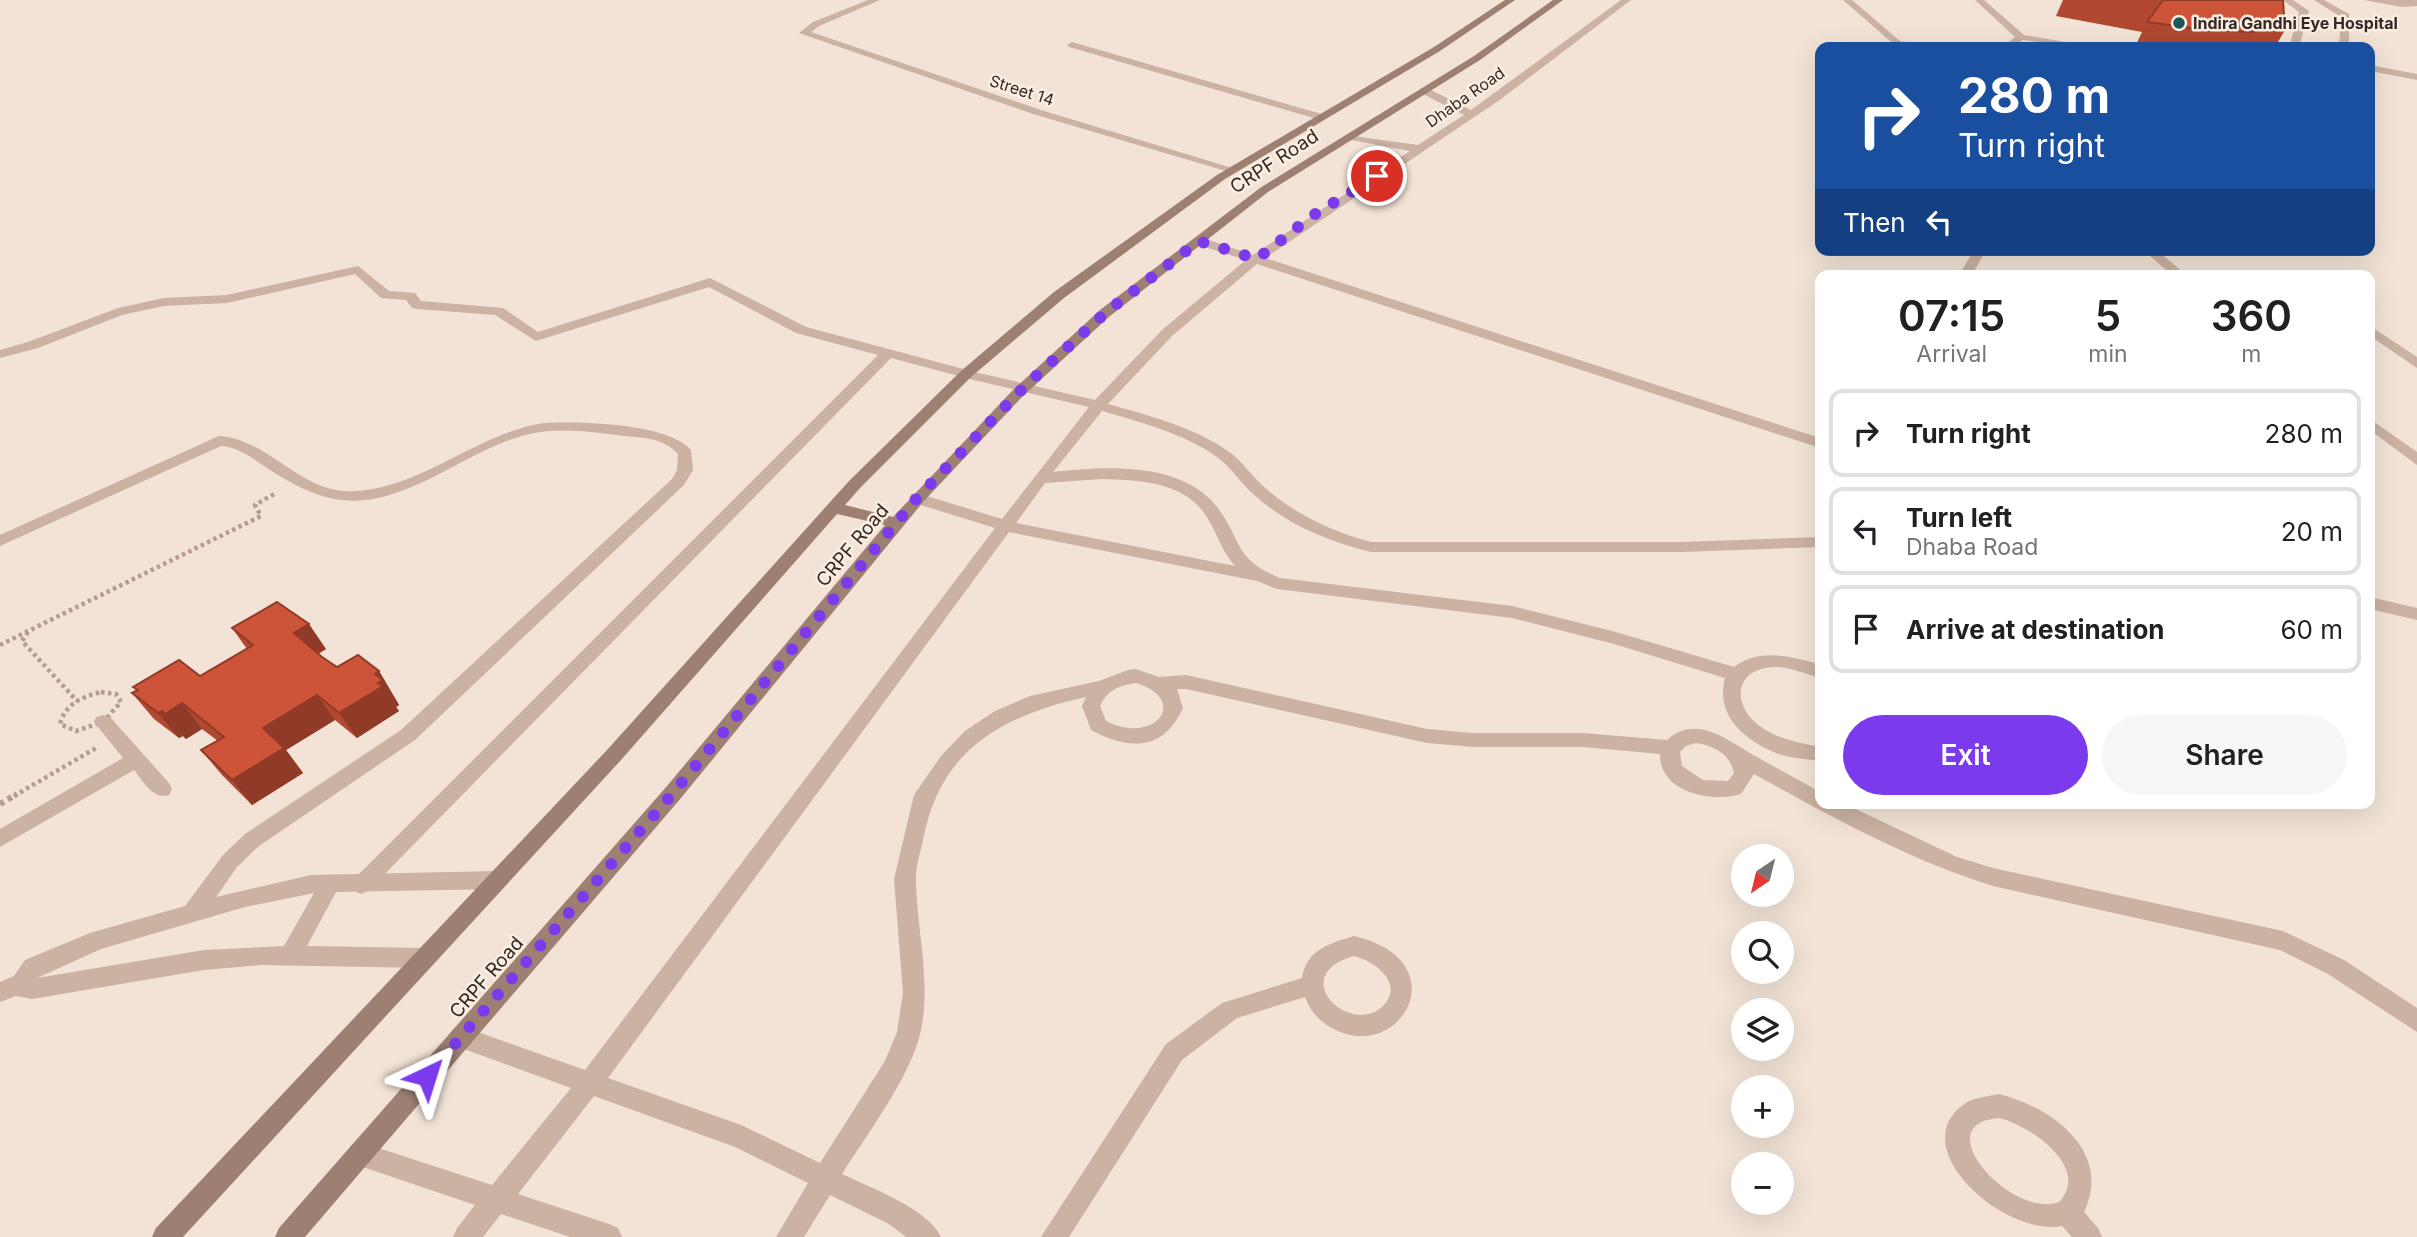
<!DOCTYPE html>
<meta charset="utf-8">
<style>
body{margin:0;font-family:Inter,sans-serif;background:#f6f6f6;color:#202124;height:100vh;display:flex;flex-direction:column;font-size:26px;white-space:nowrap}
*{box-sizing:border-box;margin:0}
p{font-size:23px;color:#757577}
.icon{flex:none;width:38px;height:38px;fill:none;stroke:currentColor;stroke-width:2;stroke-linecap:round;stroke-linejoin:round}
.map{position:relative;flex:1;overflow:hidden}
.details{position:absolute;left:1815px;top:270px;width:560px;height:539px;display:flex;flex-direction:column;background:#fff;border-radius:14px;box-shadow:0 7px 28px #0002}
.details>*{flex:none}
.top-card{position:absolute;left:1815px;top:42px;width:560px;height:214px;border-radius:14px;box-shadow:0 7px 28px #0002;background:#1a4fa0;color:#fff;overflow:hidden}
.needle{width:46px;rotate:215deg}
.fabs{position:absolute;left:1731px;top:844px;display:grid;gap:14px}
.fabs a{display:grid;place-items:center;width:63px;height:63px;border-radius:50%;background:#fff;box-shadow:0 7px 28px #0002;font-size:35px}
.pin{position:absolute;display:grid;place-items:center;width:60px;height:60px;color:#fff;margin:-30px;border:4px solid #fff;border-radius:50%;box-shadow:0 2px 7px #0007}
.me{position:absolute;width:77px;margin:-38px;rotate:41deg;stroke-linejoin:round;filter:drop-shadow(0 0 5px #0008)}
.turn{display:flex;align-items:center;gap:24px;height:147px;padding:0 28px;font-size:32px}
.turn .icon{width:91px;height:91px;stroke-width:2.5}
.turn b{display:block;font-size:49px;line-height:60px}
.then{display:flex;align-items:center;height:66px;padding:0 28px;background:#0003;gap:14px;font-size:26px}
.eta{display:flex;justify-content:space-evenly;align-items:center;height:119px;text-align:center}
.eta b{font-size:42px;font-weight:600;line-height:49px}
.action{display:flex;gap:14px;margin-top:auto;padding:14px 28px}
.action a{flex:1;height:80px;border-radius:42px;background:#7c3aed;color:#fff;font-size:28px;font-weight:600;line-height:80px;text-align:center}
.action a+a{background:#f6f6f6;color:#202124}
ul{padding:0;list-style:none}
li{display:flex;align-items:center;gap:21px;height:88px;margin:0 14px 10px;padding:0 14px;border:4px solid #e0e0e0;border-radius:14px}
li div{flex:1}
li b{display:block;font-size:26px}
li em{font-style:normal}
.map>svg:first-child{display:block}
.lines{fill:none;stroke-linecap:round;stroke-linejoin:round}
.path-far1{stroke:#b69c8c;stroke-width:4.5;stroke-dasharray:3.5 3.5;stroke-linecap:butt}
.path{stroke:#b69c8c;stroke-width:6;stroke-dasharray:4.5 4.5;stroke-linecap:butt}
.lane{fill:#cbb2a2;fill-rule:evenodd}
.street{fill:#cbb2a2;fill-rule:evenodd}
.secondary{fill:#9e8073;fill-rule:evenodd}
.wall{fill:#b14831}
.shaded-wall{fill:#903b28}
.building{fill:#ce5439;stroke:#903b28;stroke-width:2}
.route{stroke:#7c3aed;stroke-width:12;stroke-dasharray:0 21.6}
.poi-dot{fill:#185858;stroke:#faeee3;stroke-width:2.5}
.labels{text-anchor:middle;stroke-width:5;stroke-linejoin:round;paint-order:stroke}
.far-poi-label{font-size:16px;font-weight:bold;fill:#352925;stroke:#faeee3;text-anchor:start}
.far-street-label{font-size:16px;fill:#352925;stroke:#faeee3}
.street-label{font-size:19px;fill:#352925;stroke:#faeee3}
</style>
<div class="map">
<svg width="2417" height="1237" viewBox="0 0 2417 1237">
<rect width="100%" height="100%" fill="#f2e3d6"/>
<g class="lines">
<g class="path-far1">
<polyline points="28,632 22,641 77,701"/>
<polyline points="0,645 261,516 255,505 276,493"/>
<path d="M101 692 116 694 121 702 103 722 76 731 60 724C65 704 82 697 101 692Z"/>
<polyline points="14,796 96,748"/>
</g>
<polyline class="path" points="0,804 17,794"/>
<g class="lane">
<polygon points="1975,0 1984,0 2024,35 2094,47 2071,47 2023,40 2013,47 2002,47 2015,37"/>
<polygon points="2283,0 2293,0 2309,11 2299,47 2289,47 2299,12"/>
<polygon points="1898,41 1931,44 1936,47 1895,46 1895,42"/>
<polygon points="358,266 389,291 415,293 421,301 503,308 538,332 710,278 806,327 971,371 973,374 966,378 891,358 368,891 361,894 354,891 350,885 354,879 878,355 796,333 709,287 536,341 495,315 417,309 412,308 406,300 381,298 355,274 227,303 164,306 122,315 38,348 0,358 0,350 28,342 118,308 164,298 227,295"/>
</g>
<g class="street">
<polygon points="868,0 880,0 819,26 811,32 1041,110 1239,170 1229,172 1033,114 799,33 813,22"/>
<path d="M1621 0H1631L1501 99 1265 258 1820 438V448L1257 264 1172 336 1108 404C1147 415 1194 427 1228 451 1241 460 1250 474 1262 485 1292 513 1331 531 1371 542H1681L1820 537V547L1681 552H1371C1327 541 1285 524 1251 492 1239 481 1231 467 1217 457 1185 434 1140 422 1102 411L1053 472C1104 466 1182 461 1217 507 1243 541 1233 559 1280 578L1512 606 1616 632 1734 667C1761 647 1790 657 1820 664V678C1807 674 1791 668 1778 667 1732 666 1730 708 1764 729 1782 740 1800 743 1820 747V761C1806 759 1789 758 1776 753 1744 740 1715 715 1725 678L1614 644 1512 618 1277 589 1257 581 1009 532 608 1078 741 1125 820 1163 885 1061 897 1032 903 993 894 879 914 795 941 756 965 731 995 711 1030 696 1099 681 1128 670 1136 669 1159 677 1186 675 1427 729 1473 733H1583L1667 740C1697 712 1731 743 1757 757 1778 769 1799 780 1820 792V803H1843L1957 857 1993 868 2283 931 2344 960 2417 1008V1032L2328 974 2280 950 1993 886C1909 860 1830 816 1754 774L1741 794C1713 803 1659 793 1660 754L1583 747H1473L1427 743 1186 689H1177L1183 708C1163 752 1129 750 1091 730L1082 706 1086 697C1002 716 940 749 923 840 920 854 915 869 916 882 917 931 931 981 921 1030 912 1075 867 1134 842 1174 869 1187 929 1209 941 1237H906L889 1224 830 1195 804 1237H776L808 1183 735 1147 594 1096 518 1194 609 1224 618 1228 622 1237H570L501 1214 483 1237H453L457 1228 475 1205 351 1163 348 1154 351 1145 360 1142 492 1185 571 1088 453 1045 449 1037 453 1029 461 1026 585 1070 995 528 911 502 909 498 911 494 917 493 1002 519 1089 407 961 377V371L966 370 1095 400 1162 330 1246 260 1195 244V238H1203L1253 255 1410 151 1346 139V135L1418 145 1464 115 1421 93V89H1429L1471 110ZM1102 479C1141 480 1187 482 1208 519 1218 535 1222 552 1235 566L1016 523 1045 483ZM1136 683C1191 700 1154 746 1106 721L1100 706C1107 690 1120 685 1136 683ZM1696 743C1715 746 1730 754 1734 773L1728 781 1703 780 1682 766 1680 752 1686 746Z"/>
<polygon points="1843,0 1852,0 1907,47 1897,47"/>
<polygon points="2314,0 2324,0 2349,14 2349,47 2339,47 2341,17"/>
<polygon points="2364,0 2417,0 2417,6 2402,7"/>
<polygon points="1072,42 1325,115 1326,117 1317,119 1069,47 1067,45"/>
<polygon points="2370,65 2417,74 2417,80 2370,71"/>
<polygon points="1974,250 1986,250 1972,275 1959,275"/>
<polygon points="2143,250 2157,250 2186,275 2172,275"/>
<polygon points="2370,326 2417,357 2417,368 2370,336"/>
<polygon points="2370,419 2417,452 2417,465 2370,430"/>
<path d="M544 423C580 421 668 423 691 450L693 470 684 485 415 740 259 846 237 867 216 897 311 875 498 871 505 874 509 880 505 886 498 889 336 892 307 946 425 948 433 951 436 958 433 965 425 968 261 965 204 970 32 999 16 996 0 1002V982L14 976 25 960 90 933 185 906 223 855 245 834 401 730 672 479 677 470 678 454C664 438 644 438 624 436 593 432 560 427 529 434 476 447 432 486 378 498 334 508 299 489 264 466 251 457 237 447 221 446L0 546V535L219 436C267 439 297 488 344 491 414 495 475 433 544 423ZM314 893 284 946 204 950 37 978 101 949 245 907Z"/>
<polygon points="2370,597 2417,608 2417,620 2370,609"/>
<path d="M103 715 110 717 169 783 172 789 169 795C153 800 144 782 134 770L0 847V829L123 758 94 722 96 717Z"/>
<path d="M1354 936C1461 961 1399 1066 1332 1028 1319 1021 1310 1011 1305 997L1237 1018 1182 1060 1069 1237H1041L1166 1044 1222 1003 1302 978C1307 949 1329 944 1354 936ZM1354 956C1375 961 1404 983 1384 1005 1352 1039 1284 976 1354 956Z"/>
<path d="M1999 1094C2051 1107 2113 1151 2084 1212L2098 1228 2102 1237H2072L2062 1226C2004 1237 1904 1148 1963 1105 1973 1097 1987 1097 1999 1094ZM1999 1118C2029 1125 2092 1167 2059 1202 2017 1217 1946 1146 1978 1124 1983 1120 1992 1119 1999 1118Z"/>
</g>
<polygon class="secondary" points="1505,0 1515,0 1440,51 1225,179 1064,298 971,377 861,487 845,505 893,517 1012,391 1100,310 1260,188 1474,56 1553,0 1563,0 1480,60 1268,192 1110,316 1022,397 923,502 681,798 305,1237 275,1237 279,1228 667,786 885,525 837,514 621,760 183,1237 152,1237 156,1228 607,750 849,481 961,371 1054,292 1217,175 1434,47"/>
</g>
<g class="wall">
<polygon points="2063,0 2283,0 2285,30 2275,47 2135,47 2142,32 2056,16"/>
<polygon points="232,628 326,649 318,654 337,667 379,671 399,705 396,707 399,711 357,738 335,720 286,750 303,773 252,805 222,775 201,750 218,741 202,729 186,739 183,736 179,738 154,719 132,693 137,691 133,687 200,676 247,649"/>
</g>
<g class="shaded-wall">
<polygon points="309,624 326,649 311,658 294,633"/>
<polygon points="379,671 399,705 396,707 399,711 357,738 339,713 375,674"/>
<polygon points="317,695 335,720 286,750 303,773 252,805 232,780 263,728"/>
<polygon points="182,703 202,729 186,739 165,714"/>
<polygon points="162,711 183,736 179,738 158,713"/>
</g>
<g class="building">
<polygon points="2163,0 2283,0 2285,30 2253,24 2253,32 2206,30 2147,22"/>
<polygon points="277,602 309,624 294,633 322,657 337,667 358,655 379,671 375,674 383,680 378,683 383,686 339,713 317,695 263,728 284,748 232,780 201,750 224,737 182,703 165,714 162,711 158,713 132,693 138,690 133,687 179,660 200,676 253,645 232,628"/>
</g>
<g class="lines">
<polyline class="route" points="427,1076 674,792 917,498 1024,387 1105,313 1199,241 1257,259 1312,216 1377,176"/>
</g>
<circle class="poi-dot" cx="2179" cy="23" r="7"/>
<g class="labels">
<g class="far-poi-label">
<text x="2193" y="29">Indira Gandhi Eye Hospital</text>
</g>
<g class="far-street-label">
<text transform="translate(1022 90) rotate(18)" y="6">Street 14</text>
<text transform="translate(1465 97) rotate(-35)" y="6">Dhaba Road</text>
</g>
<g class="street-label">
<text transform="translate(1274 161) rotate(-33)" y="7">CRPF Road</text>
<text transform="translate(852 545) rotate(-50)" y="7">CRPF Road</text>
<text transform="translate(486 977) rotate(-49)" y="7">CRPF Road</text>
</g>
</g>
</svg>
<div class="fabs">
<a><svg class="needle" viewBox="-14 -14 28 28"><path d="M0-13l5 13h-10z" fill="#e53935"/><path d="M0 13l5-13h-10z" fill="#757577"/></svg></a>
<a><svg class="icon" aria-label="search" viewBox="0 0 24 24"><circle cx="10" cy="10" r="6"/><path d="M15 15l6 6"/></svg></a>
<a><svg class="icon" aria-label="layers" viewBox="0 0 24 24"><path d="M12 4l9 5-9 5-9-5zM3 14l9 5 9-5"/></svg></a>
<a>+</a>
<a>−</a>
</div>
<div class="pin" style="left:1377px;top:176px;background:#d93025"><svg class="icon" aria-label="arrive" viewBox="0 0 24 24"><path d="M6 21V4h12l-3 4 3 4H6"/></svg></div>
<svg class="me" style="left:427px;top:1076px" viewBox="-20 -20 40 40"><path d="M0-17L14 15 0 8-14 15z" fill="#7c3aed" stroke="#fff" stroke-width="4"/></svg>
<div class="top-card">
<div class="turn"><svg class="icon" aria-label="right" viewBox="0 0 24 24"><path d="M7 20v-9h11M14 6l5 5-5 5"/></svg><div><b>280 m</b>Turn right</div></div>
<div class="then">Then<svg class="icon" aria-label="left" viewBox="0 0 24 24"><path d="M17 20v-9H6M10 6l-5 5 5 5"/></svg></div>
</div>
<section class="details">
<div class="eta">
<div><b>07:15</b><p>Arrival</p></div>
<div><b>5</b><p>min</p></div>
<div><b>360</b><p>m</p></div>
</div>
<ul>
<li><svg class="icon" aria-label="right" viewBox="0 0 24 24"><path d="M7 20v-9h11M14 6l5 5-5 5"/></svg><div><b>Turn right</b></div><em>280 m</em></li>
<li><svg class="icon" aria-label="left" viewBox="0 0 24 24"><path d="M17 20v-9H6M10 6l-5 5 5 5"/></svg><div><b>Turn left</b><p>Dhaba Road</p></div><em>20 m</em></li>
<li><svg class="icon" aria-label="arrive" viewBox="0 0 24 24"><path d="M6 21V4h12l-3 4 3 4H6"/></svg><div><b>Arrive at destination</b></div><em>60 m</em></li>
</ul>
<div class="action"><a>Exit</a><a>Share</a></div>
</section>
</div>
